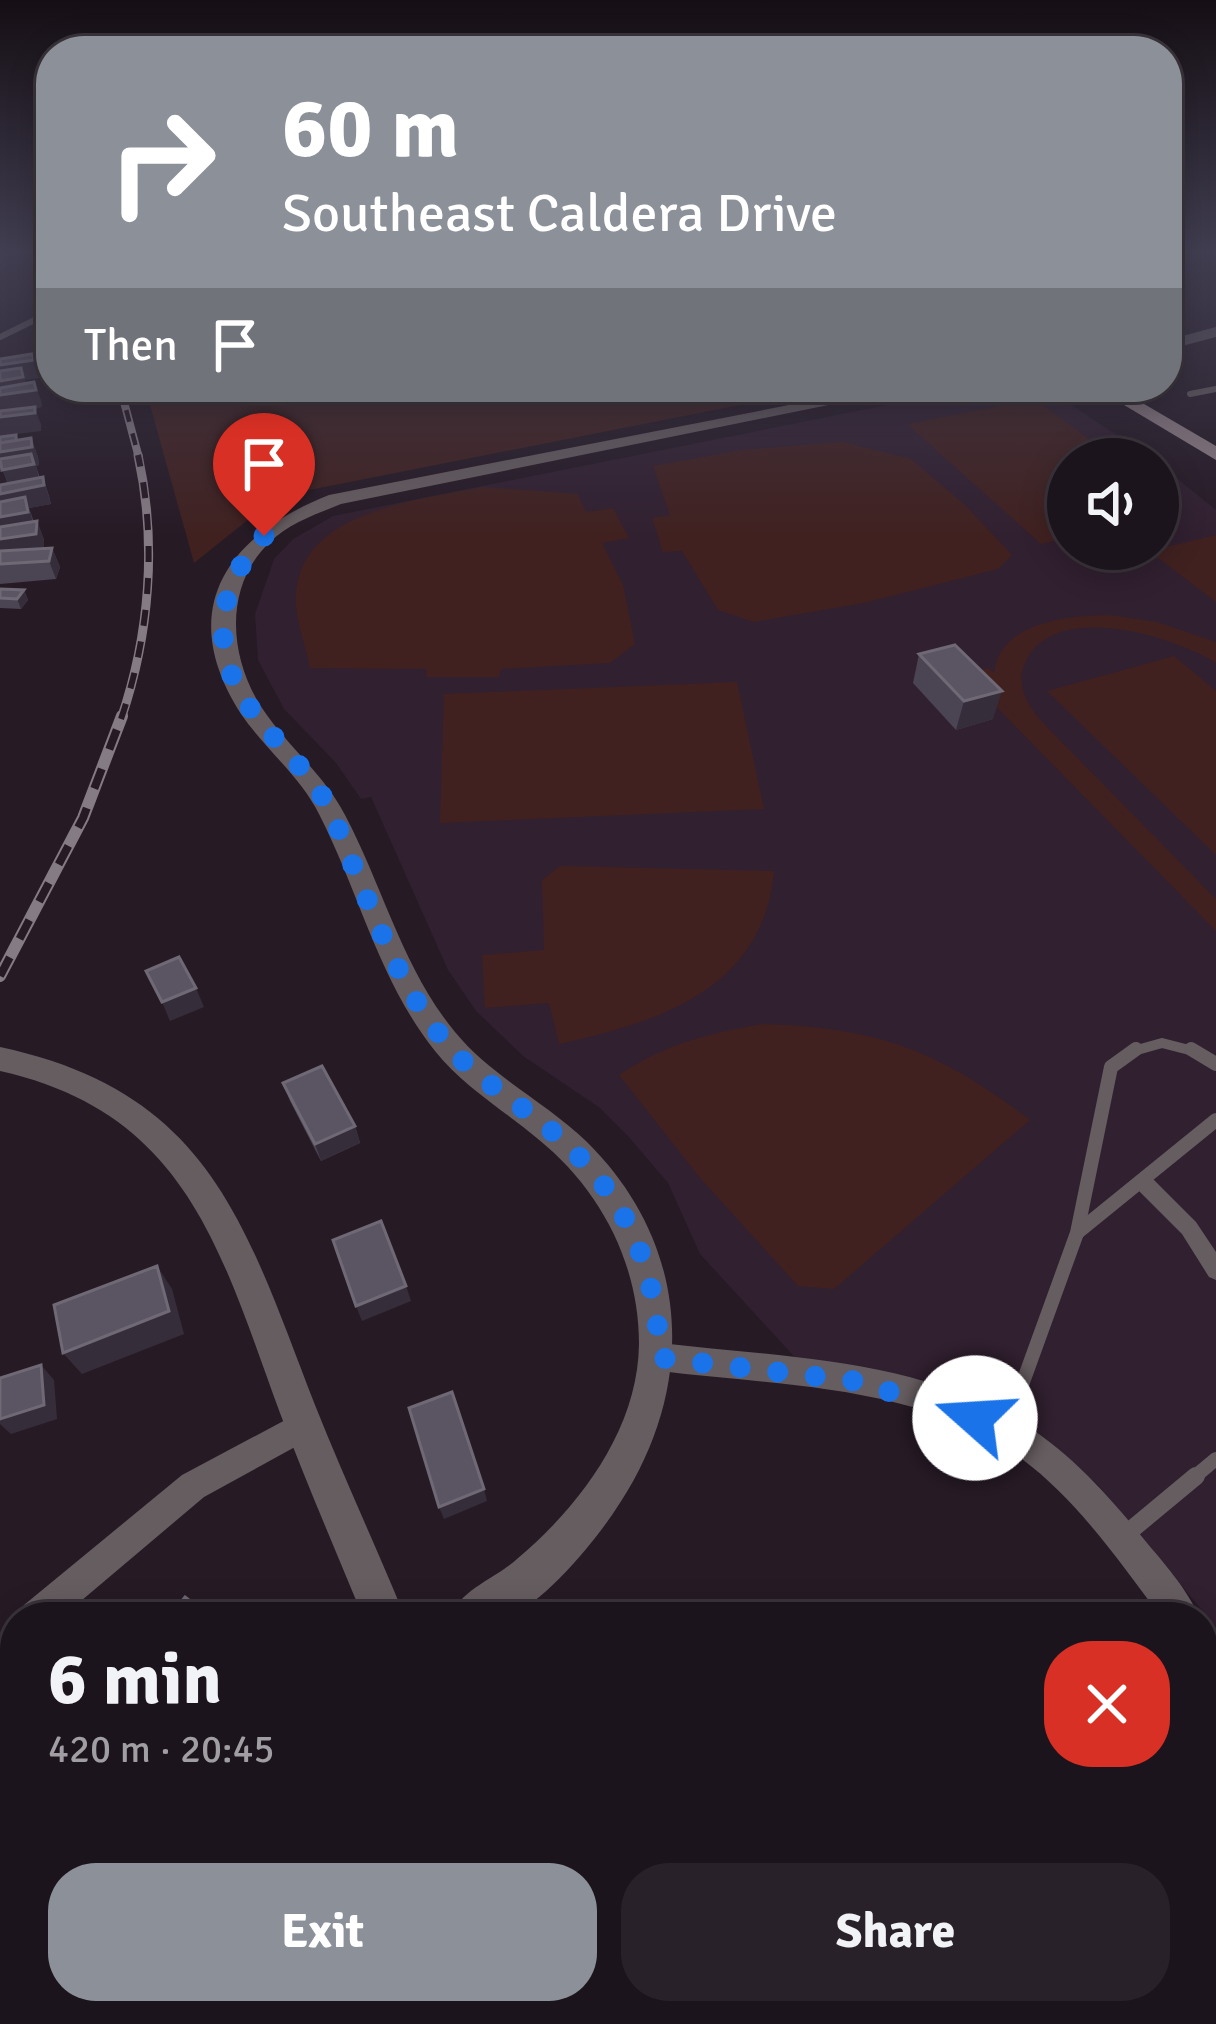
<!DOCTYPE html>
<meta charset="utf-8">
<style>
body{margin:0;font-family:Signika,sans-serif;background:#292129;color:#f1f3f6;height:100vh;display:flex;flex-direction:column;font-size:45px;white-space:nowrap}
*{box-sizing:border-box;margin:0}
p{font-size:39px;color:#a09ea3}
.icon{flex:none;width:66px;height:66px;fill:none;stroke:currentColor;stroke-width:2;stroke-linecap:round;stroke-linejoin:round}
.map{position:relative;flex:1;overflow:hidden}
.sheet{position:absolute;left:0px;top:1602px;width:1218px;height:423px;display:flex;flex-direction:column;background:#1c141c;border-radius:48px 48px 0 0;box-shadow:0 6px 30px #0003,0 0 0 3px #3a333b}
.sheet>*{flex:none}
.banner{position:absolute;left:36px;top:36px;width:1146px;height:366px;border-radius:48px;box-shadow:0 6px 30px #0003,0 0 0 3px #3a333b;background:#8c9099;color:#fff;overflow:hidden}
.fabs{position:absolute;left:1047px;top:438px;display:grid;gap:24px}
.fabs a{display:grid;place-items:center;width:132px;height:132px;border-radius:50%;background:#1c141c;box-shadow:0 6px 30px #0003,0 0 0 3px #3a333b;font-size:60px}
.pin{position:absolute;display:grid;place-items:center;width:102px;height:102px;color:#fff;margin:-123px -51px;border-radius:50% 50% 50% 0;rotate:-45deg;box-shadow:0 0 12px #0007}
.pin .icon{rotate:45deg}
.me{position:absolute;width:132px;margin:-66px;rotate:289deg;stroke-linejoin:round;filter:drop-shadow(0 0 9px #0008)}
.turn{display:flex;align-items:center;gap:42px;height:252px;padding:0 48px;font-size:54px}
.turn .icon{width:156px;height:156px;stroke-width:2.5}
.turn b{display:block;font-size:84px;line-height:102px}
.then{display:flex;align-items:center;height:114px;padding:0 48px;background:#0003;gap:24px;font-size:45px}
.round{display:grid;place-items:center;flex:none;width:126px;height:126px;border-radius:48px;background:#292129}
.summary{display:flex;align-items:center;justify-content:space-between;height:204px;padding:0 48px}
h1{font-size:72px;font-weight:700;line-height:90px}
.primary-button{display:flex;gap:24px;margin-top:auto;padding:24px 48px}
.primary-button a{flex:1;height:138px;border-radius:48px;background:#8c9099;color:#fff;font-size:48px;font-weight:700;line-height:138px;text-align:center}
.primary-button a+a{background:#292129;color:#f1f3f6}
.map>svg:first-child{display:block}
.built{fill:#312030}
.green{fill:#402120}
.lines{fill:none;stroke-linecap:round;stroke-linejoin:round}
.service-far3{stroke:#665d60;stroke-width:6}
.service-far2{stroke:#665d60;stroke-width:10}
.service-far1{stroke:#665d60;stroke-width:14}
.service{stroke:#665d60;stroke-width:18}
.pedestrian{fill:#665d60;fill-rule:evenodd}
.minor{fill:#665d60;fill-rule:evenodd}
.tertiary{fill:#665d60;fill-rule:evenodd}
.secondary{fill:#8f8085;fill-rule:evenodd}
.rail-far2-casing{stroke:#857b84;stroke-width:8}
.rail-far1-casing{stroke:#857b84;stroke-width:9}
.rail-casing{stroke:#857b84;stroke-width:12}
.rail-far2{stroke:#261a25;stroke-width:4.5;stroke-dasharray:12;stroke-linecap:butt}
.rail-far1{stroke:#261a25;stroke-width:6;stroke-dasharray:16;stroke-linecap:butt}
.rail{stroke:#261a25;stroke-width:8;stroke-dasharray:21;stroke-linecap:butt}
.wall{fill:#4b4453}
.shaded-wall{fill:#362d3b}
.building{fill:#5b5462;stroke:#6f6875;stroke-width:3}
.route{stroke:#1a73e8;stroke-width:21;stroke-dasharray:0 37.8}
</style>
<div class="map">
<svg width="1216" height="2024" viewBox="0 0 1216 2024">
<rect width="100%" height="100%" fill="#261a25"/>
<polygon class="built" points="977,387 1044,387 1153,459 1068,459 1068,549 1158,549 1158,463 1216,510 1216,1627 1098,1485 1069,1460 966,1397 923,1380 861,1366 801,1364 700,1254 668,1183 626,1134 600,1108 523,1056 476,1011 448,970 371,797 361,799 336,763 284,709 258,660 255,614 274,559 293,539 333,516"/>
<g class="green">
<polygon points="145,387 831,387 294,493 258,512 194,563"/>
<polygon points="1035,399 1116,459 1068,459 1068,538 1041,544 907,424"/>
<polygon points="842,442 911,459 966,506 1012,555 998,569 864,603 754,622 718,610 682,551 663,552 652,518 670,515 653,466 742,450"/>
<path d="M483 487 577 494 586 512 613 508 629 538 602 543 623 585 635 644 610 663 501 669 499 677H426L427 669 310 668C306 646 294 617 296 595 300 510 420 500 483 487Z"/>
<polygon points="1216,535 1216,602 1149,551 1158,549"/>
<path d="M1110 615 1157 622 1216 642V663C1174 636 1052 599 1025 663 1015 686 1028 706 1043 723L1216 899V931L965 675 988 668 994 673C1000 621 1069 616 1110 615Z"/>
<polygon points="1174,656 1216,691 1216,855 1047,691"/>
<polygon points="737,682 764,809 440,823 444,694"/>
<path d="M560 866 774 871C763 990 659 1022 559 1044L549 1003 485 1008 482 955 544 950 542 880Z"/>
<path d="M763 1024C880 1028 937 1050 1030 1120L834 1289 798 1286 700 1178 619 1075C665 1044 709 1033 763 1024Z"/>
</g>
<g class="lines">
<g class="service-far3">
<polyline points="43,253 51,293"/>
<polyline points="0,337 51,312"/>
<polyline points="1190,394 1216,389"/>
</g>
<polyline class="service-far2" points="1130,1052 1162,1043 1197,1052"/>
<g class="service-far1">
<polyline points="1191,1049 1216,1064"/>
<polyline points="1078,1232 1216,1120"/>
<polyline points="1006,1429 1077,1233 1111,1067 1136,1049"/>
<polyline points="1192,1479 1216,1459"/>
</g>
<polyline class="service" points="1125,1535 1196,1476"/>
<polygon class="pedestrian" points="1144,1174 1151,1177 1196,1222 1216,1252 1216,1280 1209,1277 1182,1234 1137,1189 1134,1183 1137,1177"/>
<g class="minor">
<path d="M660 1343C780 1357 912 1358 1019 1421 1064 1448 1101 1487 1134 1527 1156 1555 1186 1585 1199 1617H1161C1119 1561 1078 1501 1022 1459 920 1384 780 1386 660 1371L650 1367 645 1357 650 1347Z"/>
<polygon points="304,1410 315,1414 319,1425 315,1436 204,1497 62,1617 19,1617 24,1605 182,1475"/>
<polygon points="1203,1626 1216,1632 1216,1677 1203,1671"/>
<polygon points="15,1632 15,1680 0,1689 0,1641"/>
</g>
<g class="tertiary">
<polygon points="1216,327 1216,337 1167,350 1167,340"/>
<path d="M881 387H917L341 504C317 514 289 523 270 542 223 586 229 658 262 708 287 746 324 774 345 815 383 887 403 969 455 1032 492 1077 546 1102 587 1142 694 1248 697 1392 614 1512 594 1542 539 1610 504 1617 488 1620 467 1617 450 1617 461 1589 495 1579 517 1559 580 1506 638 1429 639 1344 639 1263 600 1189 538 1139 503 1110 463 1086 435 1051 379 981 359 892 319 814 300 776 265 749 241 714 174 610 227 535 329 495Z"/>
<path d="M0 1047C211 1092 245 1225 315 1405 343 1476 376 1546 405 1617H363C335 1549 306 1482 280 1413 221 1253 188 1113 0 1071Z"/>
<polygon points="518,2010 568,2010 573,2024 523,2024"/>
</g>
<polygon class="secondary" points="1094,387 1115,387 1216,446 1216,460"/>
<g class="rail-far2-casing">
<polyline id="rail-far2" points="120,387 139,458"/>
</g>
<g class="rail-far1-casing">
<path id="rail-far1" d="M121 719C150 634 157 542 138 455"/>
</g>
<g class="rail-casing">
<polyline id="rail" points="0,976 83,818 122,716"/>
</g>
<use href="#rail-far2" class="rail-far2"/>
<use href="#rail-far1" class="rail-far1"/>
<use href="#rail" class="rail"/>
</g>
<g class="wall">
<polygon points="16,435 19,440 31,438 38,457 39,465 36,466 40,478 43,477 49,496 51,504 29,508 34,522 37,521 44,540 44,548 52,548 60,567 56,579 0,584 0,485 8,484 3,471 0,472 0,437"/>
<polygon points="0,589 24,590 28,600 21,609 0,608"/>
<polygon points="919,654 993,719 956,730 913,683"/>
<polygon points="283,1083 355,1126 360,1143 321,1161 290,1101"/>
</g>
<g class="shaded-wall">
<polygon points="0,253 12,253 11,256 2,257 6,267 0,271"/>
<polygon points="34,360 40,378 25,380 28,391 34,382 41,400 42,407 35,409 41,424 41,431 0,436 0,365"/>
<polygon points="16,435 20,444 31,438 38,457 39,465 36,466 40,482 10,488 3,471 0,472 0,443"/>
<polygon points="43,477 51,504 29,508 35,530 0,537 0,494"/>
<polygon points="37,521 44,540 44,553 0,559 0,539"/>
<polygon points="52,548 60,567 56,579 49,561"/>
<polygon points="24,590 28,600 21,609 17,599"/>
<polygon points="1002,691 993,719 956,730 964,701"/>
<polygon points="196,988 204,1007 170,1021 162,1002"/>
<polygon points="355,1126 360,1143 321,1161 315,1144"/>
<polygon points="157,1266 172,1289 184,1334 82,1374 63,1353"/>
<polygon points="406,1286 411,1301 362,1321 356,1306"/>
<polygon points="41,1365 54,1380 57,1419 11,1434 0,1424 0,1419"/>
<polygon points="484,1489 487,1501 444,1519 439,1507"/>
</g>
<g class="building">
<polygon points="32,354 34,360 0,365 0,359"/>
<polygon points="21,368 23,377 0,381 0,371"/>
<polygon points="34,382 36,390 0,395 0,388"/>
<polygon points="35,407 35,413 0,417 0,411"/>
<polygon points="16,435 16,441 0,443 0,437"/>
<polygon points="31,438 32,447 0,452 0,443"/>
<polygon points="31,454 34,464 2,470 0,459"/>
<polygon points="43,477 44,485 0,494 0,485"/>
<polygon points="25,497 28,512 0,517 0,502"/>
<polygon points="37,521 36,534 0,539 0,527"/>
<polygon points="52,548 49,561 0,564 0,551"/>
<polygon points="0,589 24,590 17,599 0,598"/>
<polygon points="955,645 1002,691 964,701 919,654"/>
<polygon points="179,957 196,988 162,1002 146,971"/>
<polygon points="322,1066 355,1126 315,1144 283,1083"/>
<polygon points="381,1221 406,1286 356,1306 333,1240"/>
<polygon points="157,1266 169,1311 63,1353 54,1305"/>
<polygon points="41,1365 44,1405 0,1419 0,1378"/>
<polygon points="452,1392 484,1489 439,1507 409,1408"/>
<polygon points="185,1597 211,1617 169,1617"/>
<polygon points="15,1855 15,1936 0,1927 0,1881"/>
</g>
<linearGradient id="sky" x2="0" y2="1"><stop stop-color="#150e14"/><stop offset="0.47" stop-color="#413e51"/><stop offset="1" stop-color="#413e51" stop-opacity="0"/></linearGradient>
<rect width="1216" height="536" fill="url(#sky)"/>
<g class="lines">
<path class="route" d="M264 536C234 567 217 608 225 652 236 709 284 742 316 787 334 812 343 842 355 870 380 930 402 988 443 1039 468 1071 502 1092 533 1116 618 1181 655 1251 660 1358L855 1381 975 1418"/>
</g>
</svg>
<div class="fabs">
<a><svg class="icon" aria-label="sound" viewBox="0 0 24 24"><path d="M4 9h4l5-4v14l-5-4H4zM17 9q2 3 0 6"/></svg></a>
</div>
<div class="pin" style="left:264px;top:536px;background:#d93025"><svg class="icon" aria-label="arrive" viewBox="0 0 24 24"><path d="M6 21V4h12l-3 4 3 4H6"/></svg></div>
<svg class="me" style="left:975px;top:1418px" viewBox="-20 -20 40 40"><circle r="19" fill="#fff"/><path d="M0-13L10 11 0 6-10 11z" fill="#1a73e8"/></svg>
<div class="banner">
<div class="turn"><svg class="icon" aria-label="right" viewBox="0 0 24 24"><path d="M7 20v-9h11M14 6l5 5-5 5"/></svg><div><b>60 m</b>Southeast Caldera Drive</div></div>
<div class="then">Then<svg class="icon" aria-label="arrive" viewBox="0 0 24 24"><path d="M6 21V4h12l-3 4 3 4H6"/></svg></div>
</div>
<section class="sheet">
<div class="summary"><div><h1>6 min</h1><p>420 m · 20:45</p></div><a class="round" style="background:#d93025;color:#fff"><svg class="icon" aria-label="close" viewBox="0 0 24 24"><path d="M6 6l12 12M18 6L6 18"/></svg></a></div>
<div class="primary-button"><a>Exit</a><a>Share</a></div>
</section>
</div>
